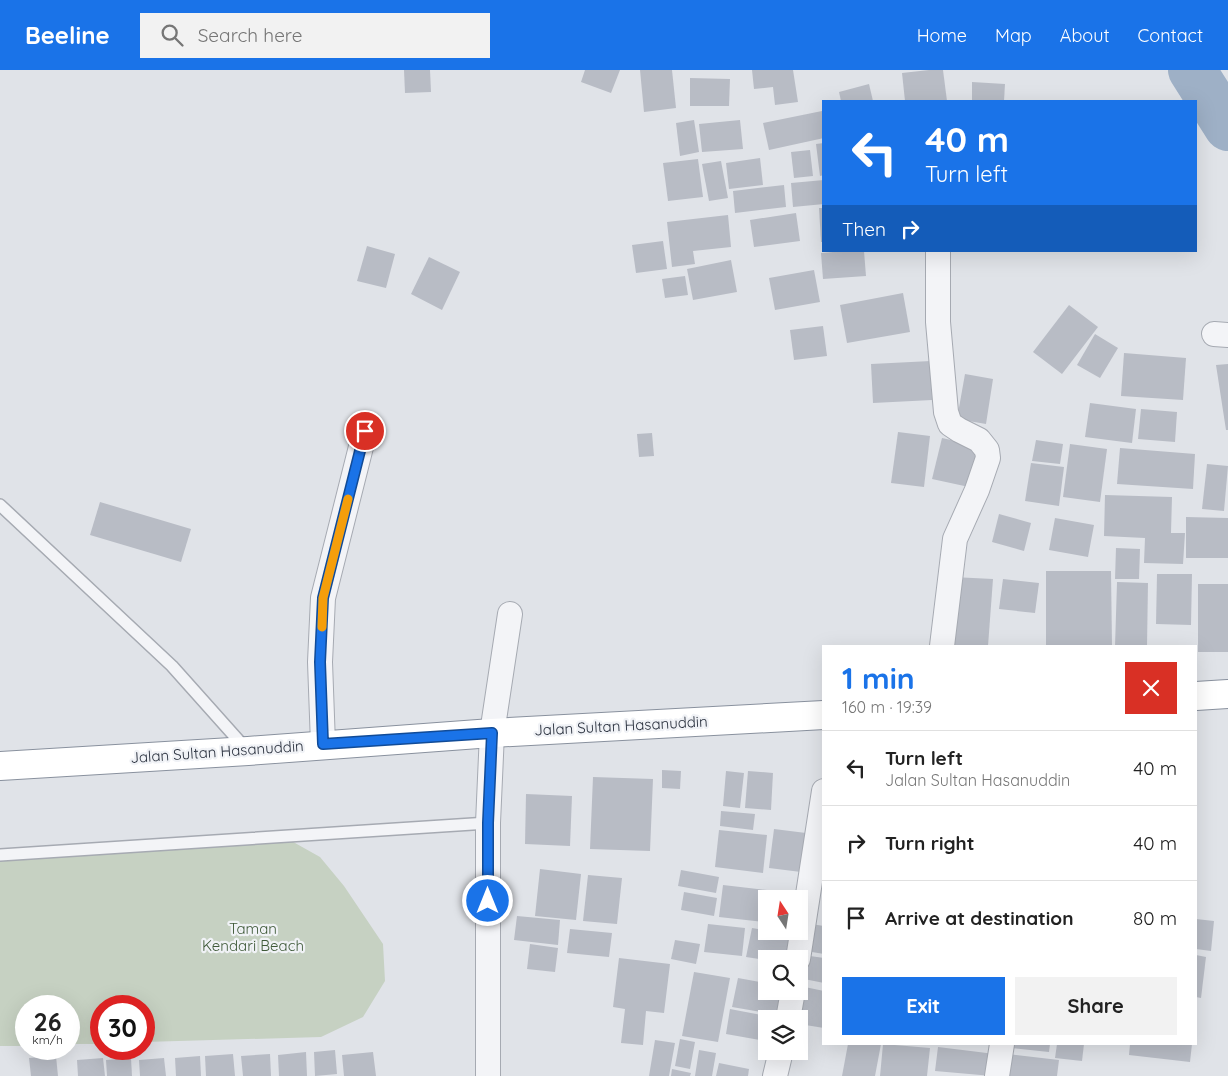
<!DOCTYPE html>
<meta charset="utf-8">
<style>
body{margin:0;font-family:Quicksand,sans-serif;background:#f2f2f2;color:#222;height:100vh;display:flex;flex-direction:column;font-size:19px;white-space:nowrap}
*{box-sizing:border-box;margin:0}
p{font-size:16px;color:#767676}
.icon{flex:none;width:28px;height:28px;fill:none;stroke:currentColor;stroke-width:2;stroke-linecap:round;stroke-linejoin:round}
.map{position:relative;flex:1;overflow:hidden}
.side{position:absolute;left:822px;top:575px;width:375px;height:400px;display:flex;flex-direction:column;background:#fff;border-radius:0px;box-shadow:0 5px 20px #0002}
.side>*{flex:none}
.banner{position:absolute;left:822px;top:30px;width:375px;height:152px;border-radius:0px;box-shadow:0 5px 20px #0002;background:#1a73e8;color:#fff;overflow:hidden}
.needle{width:32px;rotate:348deg}
.tools{position:absolute;left:758px;top:820px;display:grid;gap:10px}
.tools a{display:grid;place-items:center;width:50px;height:50px;border-radius:0px;background:#fff;box-shadow:0 5px 20px #0002;font-size:25px}
.speed{position:absolute;left:15px;top:925px;display:flex;gap:10px;font-size:25px;font-weight:700;text-align:center}
.speed>*{display:grid;place-content:center;width:65px;height:65px;border-radius:50%;background:#fff;box-shadow:0 5px 20px #0002;line-height:1}
.speed small{font-size:12px;font-weight:400}
.speed .limit{border:8px solid #d22;background:#fff;color:#111}
.pin{position:absolute;display:grid;place-items:center;width:42px;height:42px;color:#fff;margin:-21px;border:2px solid #fff;border-radius:50%;box-shadow:0 1px 5px #0007}
.me{position:absolute;width:55px;margin:-28px;rotate:0deg;stroke-linejoin:round;filter:drop-shadow(0 0 4px #0008)}
.turn{display:flex;align-items:center;gap:18px;height:105px;padding:0 20px;font-size:22px}
.turn .icon{width:65px;height:65px;stroke-width:2.5}
.turn b{display:block;font-size:35px;line-height:42px}
.then{display:flex;align-items:center;height:48px;padding:0 20px;background:#0003;gap:10px;font-size:19px}
.round{display:grid;place-items:center;flex:none;width:52px;height:52px;border-radius:0px;background:#f2f2f2}
.head{display:flex;align-items:center;justify-content:space-between;height:85px;padding:0 20px}
h1{font-size:30px;font-weight:700;line-height:38px;color:#1a73e8}
.action{display:flex;gap:10px;margin-top:auto;padding:10px 20px}
.action a{flex:1;height:58px;border-radius:0px;background:#1a73e8;color:#fff;font-size:20px;font-weight:700;line-height:58px;text-align:center}
.action a+a{background:#f2f2f2;color:#222}
ul{padding:0;list-style:none}
li{display:flex;align-items:center;gap:15px;height:75px;padding:0 20px;border-top:1px solid #e0e0e0}
li div{flex:1}
li b{display:block;font-size:19px}
li em{font-style:normal}
header{display:flex;align-items:center;gap:30px;box-sizing:border-box;height:70px;padding:0 25px;background:#1a73e8;color:#fff}
header strong{font-size:24px}
nav{display:flex;gap:28px;margin-inline-start:auto;font-size:18px}
.search{width:350px;height:45px;background:#f2f2f2;display:flex;align-items:center;gap:12px;box-sizing:border-box;padding:0 18px;border-radius:0px;color:#767676;font-size:19px}
.map>svg:first-child{display:block}
.green{fill:#c6d1c2}
.lines{fill:none;stroke-linecap:round;stroke-linejoin:round}
.river{stroke:#9eb0c6;stroke-width:48}
.building{fill:#b8bcc5}
.lane-casing{stroke:#a6aab2;stroke-width:14}
.street-casing{stroke:#a6aab2;stroke-width:26}
.highway-casing{stroke:#89919e;stroke-width:30}
.lane{stroke:#f3f4f7;stroke-width:11}
.street{stroke:#f3f4f7;stroke-width:24}
.highway{stroke:#fff;stroke-width:28}
.route-casing{stroke:#114b97;stroke-width:12}
.route{stroke:#1a73e8;stroke-width:9}
.slow{stroke:#f59e0b;stroke-width:9}
.labels{text-anchor:middle;stroke-width:4.5;stroke-linejoin:round;paint-order:stroke}
.street-label{font-size:15px;fill:#2a313e;stroke:#f0f2f6}
.park-label{font-size:15px;fill:#3e5938;stroke:#f0f2f6}
</style>
<header>
<strong>Beeline</strong>
<div class="search"><svg class="icon" aria-label="search" viewBox="0 0 24 24"><circle cx="10" cy="10" r="6"/><path d="M15 15l6 6"/></svg>Search here</div>
<nav><a>Home</a><a>Map</a><a>About</a><a>Contact</a></nav>
</header>
<div class="map">
<svg width="1228" height="1006" viewBox="0 0 1228 1006">
<rect width="100%" height="100%" fill="#e0e3e8"/>
<polygon class="green" points="279,764 320,787 344,816 383,874 385,911 363,947 321,967 144,972 144,936 101,936 101,974 69,974 69,936 26,936 26,976 0,976 0,787"/>
<g class="lines">
<polyline class="river" points="1192,0 1228,57"/>
</g>
<g class="building">
<polygon points="404,0 430,0 431,22 405,23"/>
<polygon points="585,0 620,0 611,23 581,12"/>
<polygon points="640,0 672,0 676,38 644,42"/>
<polygon points="752,0 793,0 798,32 775,35 773,17 754,19"/>
<polygon points="929,0 943,0 947,31 905,31 902,3"/>
<polygon points="690,8 730,9 729,36 690,36"/>
<polygon points="972,12 1005,14 1004,31 972,31"/>
<polygon points="869,14 873,31 841,31 839,22"/>
<polygon points="822,41 824,50 824,68 769,80 763,53"/>
<polygon points="694,50 699,82 680,86 676,53"/>
<polygon points="740,50 743,79 702,82 699,54"/>
<polygon points="824,73 824,105 820,106 816,74"/>
<polygon points="810,80 813,106 794,108 791,82"/>
<polygon points="760,88 763,115 729,119 726,93"/>
<polygon points="698,89 703,127 668,131 663,93"/>
<polygon points="721,91 728,128 709,131 702,94"/>
<polygon points="824,110 824,134 793,137 791,113"/>
<polygon points="784,115 786,137 735,143 733,121"/>
<polygon points="819,138 824,138 824,172 821,172"/>
<polygon points="796,143 800,171 754,177 750,150"/>
<polygon points="728,145 731,177 693,181 695,194 672,197 667,152"/>
<polygon points="663,171 667,199 636,203 632,175"/>
<polygon points="367,176 395,184 386,218 357,211"/>
<polygon points="845,181 864,181 866,206 823,209 821,183"/>
<polygon points="429,187 460,202 442,240 411,224"/>
<polygon points="731,190 737,222 693,230 687,199"/>
<polygon points="814,200 820,232 775,240 769,208"/>
<polygon points="685,206 688,225 665,228 662,209"/>
<polygon points="903,223 910,262 847,273 840,235"/>
<polygon points="1069,235 1098,257 1062,304 1033,282"/>
<polygon points="823,256 827,286 794,290 790,260"/>
<polygon points="1095,264 1118,278 1100,308 1077,295"/>
<polygon points="1124,283 1186,288 1183,330 1121,326"/>
<polygon points="931,291 932,330 873,333 871,294"/>
<polygon points="1228,294 1228,360 1226,360 1216,295"/>
<polygon points="965,304 993,309 986,354 957,349"/>
<polygon points="1090,333 1136,339 1132,373 1085,367"/>
<polygon points="1141,339 1177,342 1175,372 1138,369"/>
<polygon points="898,362 930,366 924,417 891,413"/>
<polygon points="652,363 654,386 639,387 637,364"/>
<polygon points="942,368 979,376 969,417 932,409"/>
<polygon points="1036,370 1063,374 1060,394 1032,391"/>
<polygon points="1070,374 1107,379 1100,432 1063,427"/>
<polygon points="1120,378 1195,384 1193,419 1117,414"/>
<polygon points="1031,393 1064,397 1059,436 1025,431"/>
<polygon points="1207,394 1228,396 1224,441 1202,439"/>
<polygon points="1105,425 1172,427 1171,463 1185,463 1183,494 1144,493 1145,468 1104,466"/>
<polygon points="100,432 191,459 181,492 90,465"/>
<polygon points="999,444 1031,453 1024,481 992,472"/>
<polygon points="1186,447 1228,448 1228,488 1186,488"/>
<polygon points="1055,448 1094,455 1088,487 1049,480"/>
<polygon points="1116,478 1140,479 1139,509 1115,509"/>
<polygon points="1046,501 1111,501 1112,576 1046,576"/>
<polygon points="1157,504 1192,504 1191,555 1156,554"/>
<polygon points="953,507 993,509 988,576 948,576"/>
<polygon points="1003,509 1039,513 1035,543 999,539"/>
<polygon points="1117,512 1148,513 1147,576 1115,576"/>
<rect x="1198" y="514" width="30" height="68"/>
<polygon points="662,700 681,701 680,719 662,718"/>
<polygon points="726,701 744,703 740,738 723,736"/>
<polygon points="748,701 773,703 771,740 745,738"/>
<polygon points="593,707 653,709 650,781 590,779"/>
<polygon points="526,724 572,726 570,776 525,774"/>
<polygon points="721,741 755,744 753,760 720,756"/>
<polygon points="774,759 814,764 809,803 769,798"/>
<polygon points="719,760 767,765 763,803 715,797"/>
<polygon points="540,799 581,804 576,850 535,846"/>
<polygon points="681,800 719,807 716,823 678,816"/>
<polygon points="588,805 622,808 617,854 583,851"/>
<polygon points="723,815 767,820 764,852 719,847"/>
<polygon points="684,822 717,828 714,846 681,840"/>
<polygon points="517,846 560,850 558,875 514,870"/>
<polygon points="1196,849 1214,851 1211,881 1196,879"/>
<polygon points="708,854 745,858 742,886 704,882"/>
<polygon points="811,854 824,856 824,884 806,881"/>
<polygon points="752,858 798,866 794,889 766,889 766,890 746,887"/>
<polygon points="570,859 612,863 609,887 567,883"/>
<polygon points="675,870 700,874 696,894 671,889"/>
<polygon points="530,874 558,878 555,902 527,899"/>
<polygon points="803,885 824,888 824,913 799,908"/>
<polygon points="1196,885 1206,887 1201,928 1196,927"/>
<polygon points="619,888 670,894 664,943 646,941 643,975 621,973 625,939 613,937"/>
<polygon points="694,902 730,908 718,972 682,966"/>
<polygon points="738,908 766,913 766,921 790,921 785,946 732,937"/>
<polygon points="800,916 824,921 824,958 799,954"/>
<polygon points="730,939 778,948 766,949 766,971 726,964"/>
<polygon points="680,969 695,972 690,999 675,996"/>
<polygon points="655,970 675,973 669,1006 649,1006"/>
<polygon points="848,974 881,974 875,1006 842,1006"/>
<polygon points="883,974 930,978 927,1006 880,1006"/>
<polygon points="1013,974 1050,974 1049,982 1012,978"/>
<polygon points="1057,974 1084,974 1082,991 1055,988"/>
<polygon points="1130,974 1192,974 1190,992 1129,985"/>
<polygon points="938,977 995,984 992,1006 935,1001"/>
<polygon points="335,980 337,1004 315,1006 314,982"/>
<polygon points="699,980 716,983 712,1006 695,1006"/>
<polygon points="306,982 307,1006 279,1006 278,985"/>
<polygon points="373,982 376,1006 344,1006 342,985"/>
<polygon points="233,984 235,1006 206,1006 205,986"/>
<polygon points="270,984 271,1006 243,1006 241,986"/>
<polygon points="1008,984 1059,990 1057,1006 1005,1006"/>
<polygon points="56,986 58,1006 31,1006 29,988"/>
<polygon points="200,986 201,1006 176,1006 175,988"/>
<polygon points="103,988 105,1006 78,1006 77,990"/>
<polygon points="131,988 132,1006 107,1006 106,990"/>
<polygon points="164,988 166,1006 140,1006 139,990"/>
<polygon points="719,993 749,999 748,1006 716,1006"/>
<polygon points="672,999 691,1003 690,1006 671,1006"/>
</g>
<g class="lines">
<g class="lane-casing">
<g id="lane">
<polyline points="0,435 172,596 247,680"/>
<polyline points="0,785 488,753"/>
</g>
</g>
<g class="street-casing">
<g id="street">
<polyline points="938,181 938,252 946,342 950,354 959,360 979,370 987,380 988,388 977,420 955,469 942,576"/>
<polyline points="1214,264 1228,265"/>
<polyline points="323,674 320,592 323,528 365,361"/>
<polyline points="798,889 824,721"/>
<polyline points="788,949 793,921"/>
<polyline points="488,1006 488,753 492,663 510,544"/>
<polyline points="775,1006 781,981"/>
<polyline points="997,1006 1002,974"/>
</g>
</g>
<g class="highway-casing">
<g id="highway">
<polyline points="1196,626 1228,624"/>
<polyline points="0,696 248,681 492,663 824,645"/>
</g>
</g>
<use href="#lane" class="lane"/>
<use href="#street" class="street"/>
<use href="#highway" class="highway"/>
</g>
<g class="lines">
<g class="route-casing">
<polyline id="route" points="365,361 323,528 320,592 323,674 492,663 488,753 488,831"/>
</g>
<use href="#route" class="route"/>
<polyline class="slow" points="322,557 323,528 348,429"/>
</g>
<g class="labels">
<g class="street-label">
<text transform="translate(621 656) rotate(-3)" y="5">Jalan Sultan Hasanuddin</text>
<text transform="translate(217 682) rotate(-4)" y="5">Jalan Sultan Hasanuddin</text>
</g>
<g class="park-label">
<text x="253" y="864">Taman<tspan x="253" dy="17">Kendari Beach</tspan></text>
</g>
</g>
</svg>
<div class="tools">
<a><svg class="needle" viewBox="-14 -14 28 28"><path d="M0-13l5 13h-10z" fill="#e53935"/><path d="M0 13l5-13h-10z" fill="#767676"/></svg></a>
<a><svg class="icon" aria-label="search" viewBox="0 0 24 24"><circle cx="10" cy="10" r="6"/><path d="M15 15l6 6"/></svg></a>
<a><svg class="icon" aria-label="layers" viewBox="0 0 24 24"><path d="M12 4l9 5-9 5-9-5zM3 14l9 5 9-5"/></svg></a>
</div>
<div class="speed"><div>26<small>km/h</small></div><div class="limit">30</div></div>
<div class="pin" style="left:365px;top:361px;background:#d93025"><svg class="icon" aria-label="arrive" viewBox="0 0 24 24"><path d="M6 21V4h12l-3 4 3 4H6"/></svg></div>
<svg class="me" style="left:488px;top:831px" viewBox="-20 -20 40 40"><circle r="17" fill="#1a73e8" stroke="#fff" stroke-width="3"/><path d="M0-11L8 9 0 5-8 9z" fill="#fff"/></svg>
<div class="banner">
<div class="turn"><svg class="icon" aria-label="left" viewBox="0 0 24 24"><path d="M17 20v-9H6M10 6l-5 5 5 5"/></svg><div><b>40 m</b>Turn left</div></div>
<div class="then">Then<svg class="icon" aria-label="right" viewBox="0 0 24 24"><path d="M7 20v-9h11M14 6l5 5-5 5"/></svg></div>
</div>
<section class="side">
<div class="head"><div><h1>1 min</h1><p>160 m · 19:39</p></div><a class="round" style="background:#d93025;color:#fff"><svg class="icon" aria-label="close" viewBox="0 0 24 24"><path d="M6 6l12 12M18 6L6 18"/></svg></a></div>
<ul>
<li><svg class="icon" aria-label="left" viewBox="0 0 24 24"><path d="M17 20v-9H6M10 6l-5 5 5 5"/></svg><div><b>Turn left</b><p>Jalan Sultan Hasanuddin</p></div><em>40 m</em></li>
<li><svg class="icon" aria-label="right" viewBox="0 0 24 24"><path d="M7 20v-9h11M14 6l5 5-5 5"/></svg><div><b>Turn right</b></div><em>40 m</em></li>
<li><svg class="icon" aria-label="arrive" viewBox="0 0 24 24"><path d="M6 21V4h12l-3 4 3 4H6"/></svg><div><b>Arrive at destination</b></div><em>80 m</em></li>
</ul>
<div class="action"><a>Exit</a><a>Share</a></div>
</section>
</div>
